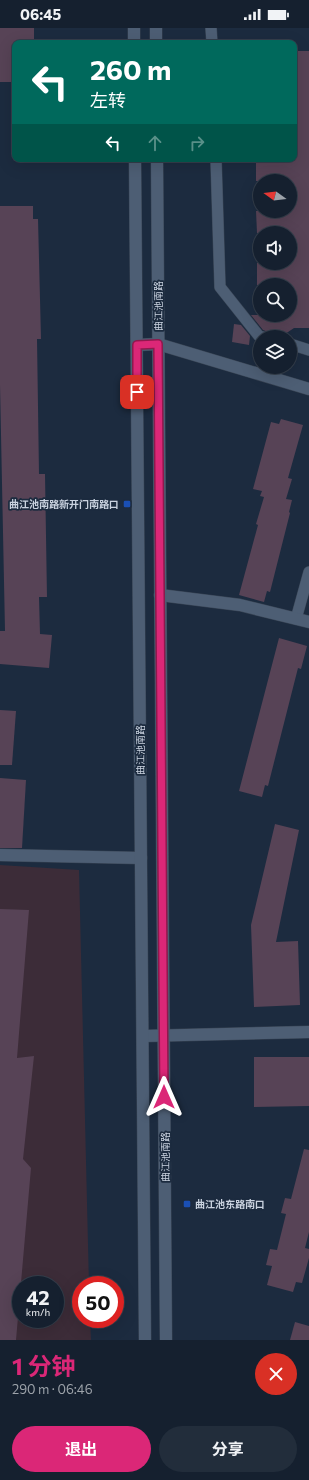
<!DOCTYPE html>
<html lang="zh">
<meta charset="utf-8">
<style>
body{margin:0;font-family:Commissioner,"Noto Sans SC",sans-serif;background:#222d3b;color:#f1f3f6;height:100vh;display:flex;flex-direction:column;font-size:15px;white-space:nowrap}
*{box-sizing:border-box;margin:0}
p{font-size:13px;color:#9da3aa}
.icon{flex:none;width:22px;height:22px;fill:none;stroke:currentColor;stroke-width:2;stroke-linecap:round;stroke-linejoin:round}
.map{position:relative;height:1312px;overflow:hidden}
.panel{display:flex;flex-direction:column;background:#15202f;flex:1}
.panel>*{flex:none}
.hud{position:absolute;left:12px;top:12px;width:285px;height:122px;border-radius:8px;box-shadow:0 4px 16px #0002,0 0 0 1px #343e4b;background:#00695c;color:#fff;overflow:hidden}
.needle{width:26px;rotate:285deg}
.tools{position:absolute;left:253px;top:146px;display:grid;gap:8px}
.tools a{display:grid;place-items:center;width:44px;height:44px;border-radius:50%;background:#15202f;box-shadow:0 4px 16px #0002,0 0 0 1px #343e4b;font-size:20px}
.speed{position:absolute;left:12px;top:1248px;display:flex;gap:8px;font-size:20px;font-weight:700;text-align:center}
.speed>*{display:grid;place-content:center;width:52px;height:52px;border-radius:50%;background:#15202f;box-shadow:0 4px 16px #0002,0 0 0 1px #343e4b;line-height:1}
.speed small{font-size:10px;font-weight:400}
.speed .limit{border:6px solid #d22;background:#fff;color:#111}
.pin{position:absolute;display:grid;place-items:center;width:34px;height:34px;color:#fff;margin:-17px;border-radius:8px;box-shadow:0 2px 6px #0006}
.me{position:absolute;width:44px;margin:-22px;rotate:0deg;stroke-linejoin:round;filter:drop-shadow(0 0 3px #0008)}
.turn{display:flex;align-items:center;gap:14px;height:84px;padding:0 12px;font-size:18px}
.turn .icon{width:52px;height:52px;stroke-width:2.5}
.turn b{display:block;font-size:28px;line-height:34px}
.lanes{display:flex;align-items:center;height:38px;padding:0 12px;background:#0003;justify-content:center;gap:20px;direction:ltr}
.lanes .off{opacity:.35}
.round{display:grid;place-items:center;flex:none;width:42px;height:42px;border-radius:21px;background:#222d3b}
.summary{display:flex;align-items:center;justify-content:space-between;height:68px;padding:0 12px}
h1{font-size:24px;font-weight:700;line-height:30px;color:#db2777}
.action{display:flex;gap:8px;margin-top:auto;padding:8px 12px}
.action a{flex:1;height:46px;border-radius:24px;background:#db2777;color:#fff;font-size:16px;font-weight:700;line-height:46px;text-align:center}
.action a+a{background:#222d3b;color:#f1f3f6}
.status{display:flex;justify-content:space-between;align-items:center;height:28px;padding:0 20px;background:#15202f;direction:ltr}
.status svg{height:11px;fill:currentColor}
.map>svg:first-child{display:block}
.commercial{fill:#3c2c38;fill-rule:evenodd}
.building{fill:#574356}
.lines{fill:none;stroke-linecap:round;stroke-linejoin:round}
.lane-casing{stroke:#394555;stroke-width:12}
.street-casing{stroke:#394555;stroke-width:13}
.secondary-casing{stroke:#394555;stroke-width:13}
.lane{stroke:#4d5e74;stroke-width:11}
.street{stroke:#4d5e74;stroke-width:12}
.secondary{stroke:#4d5e74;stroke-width:12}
.route-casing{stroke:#8e194d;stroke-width:10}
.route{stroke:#db2777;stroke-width:7}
.transit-dot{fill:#1a4fb4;stroke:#1c2b3f;stroke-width:1.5}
.labels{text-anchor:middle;stroke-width:3.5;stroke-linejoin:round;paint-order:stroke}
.street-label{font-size:10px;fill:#c9d2df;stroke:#1c2b3f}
.poi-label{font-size:10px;font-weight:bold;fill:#c9d2df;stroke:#1c2b3f;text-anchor:end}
</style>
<div class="status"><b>06:45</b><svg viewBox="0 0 49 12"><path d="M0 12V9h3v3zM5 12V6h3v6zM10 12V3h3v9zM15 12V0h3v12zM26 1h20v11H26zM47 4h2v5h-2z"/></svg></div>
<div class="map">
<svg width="309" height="1312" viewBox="0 0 309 1312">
<rect width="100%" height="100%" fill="#1c2b3f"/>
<path class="commercial" d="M0 837 79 842 89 1257H81V1291H90L91 1312H0ZM21 1257H55V1291H21Z"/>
<g class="building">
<polygon points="0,0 34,0 34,15 15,15 15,54 0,54"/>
<polygon points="294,23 309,23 309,300 294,300 285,306 274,306 263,302 251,287 290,287 290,257 257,257 257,235 290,235 290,205 257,205 256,183 290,183 290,153 256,153 256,131 294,131"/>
<polygon points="0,178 33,178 33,191 38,191 41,311 37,311 39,446 45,446 47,569 39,569 40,606 52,607 49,640 0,636 0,603 5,603 0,357"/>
<polygon points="234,296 241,297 250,308 249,317 232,314"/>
<polygon points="281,391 303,397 288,450 292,451 286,471 292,472 289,484 290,485 270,564 267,563 264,574 239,567 258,497 256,496 264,469 260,468 262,463 253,461 271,394 279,396"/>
<polygon points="279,610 307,618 301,641 298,640 268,758 265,757 262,769 239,763"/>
<polygon points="0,682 16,683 12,737 0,737"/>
<polygon points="0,750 26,752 22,820 0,820"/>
<polygon points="275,796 299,802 276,914 298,913 300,977 254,979 251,897"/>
<polygon points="0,881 29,882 17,1030 34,1028 23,1131 31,1140 16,1312 0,1312"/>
<polygon points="254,1029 309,1029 309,1078 254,1079"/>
<polygon points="304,1121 309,1122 309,1204 305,1220 309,1221 309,1230 302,1255 296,1254 293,1264 267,1257 272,1238 266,1237 270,1221 277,1222 286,1186 281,1185 285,1170 291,1171"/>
<polygon points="295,1294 309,1298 309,1312 290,1312"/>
</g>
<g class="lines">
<g class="lane-casing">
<g id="lane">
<polyline points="211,0 212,15"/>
<polyline points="216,131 220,259 259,308 263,309"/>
<polyline points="290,316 309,322"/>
<polyline points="296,591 309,544"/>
</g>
</g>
<g class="street-casing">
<g id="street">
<polyline points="137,317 158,316 309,361"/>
<polyline points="160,567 240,577 309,594"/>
<polyline points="0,827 141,830"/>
<polyline points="143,1008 309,1004"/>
</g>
</g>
<g class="secondary-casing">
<g id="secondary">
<polyline points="134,0 134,15"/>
<polyline points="156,0 156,15"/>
<polyline points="135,131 145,1312"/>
<polyline points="157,131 166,1312"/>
</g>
</g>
<use href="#lane" class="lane"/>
<use href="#street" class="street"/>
<use href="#secondary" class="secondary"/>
</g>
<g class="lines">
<g class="route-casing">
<polyline id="route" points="137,364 137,317 158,316 164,1069"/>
</g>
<use href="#route" class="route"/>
</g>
<g class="transit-dot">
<rect x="123" y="472" width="8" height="8" rx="2"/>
<rect x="183" y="1172" width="8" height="8" rx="2"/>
</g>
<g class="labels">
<g class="street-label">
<text transform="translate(158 278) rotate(-90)" y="4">曲江池南路</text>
<text transform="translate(140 722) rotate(-90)" y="4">曲江池南路</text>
<text transform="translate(165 1129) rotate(-90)" y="4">曲江池南路</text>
</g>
<g class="poi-label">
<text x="119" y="480">曲江池南路新开门南路口</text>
<text x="195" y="1180" text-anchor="start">曲江池东路南口</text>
</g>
</g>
</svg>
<div class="tools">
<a><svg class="needle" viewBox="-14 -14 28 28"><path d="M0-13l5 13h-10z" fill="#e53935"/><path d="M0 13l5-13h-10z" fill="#9da3aa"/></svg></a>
<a><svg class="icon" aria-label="sound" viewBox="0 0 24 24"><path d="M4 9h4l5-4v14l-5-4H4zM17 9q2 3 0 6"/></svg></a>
<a><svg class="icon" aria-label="search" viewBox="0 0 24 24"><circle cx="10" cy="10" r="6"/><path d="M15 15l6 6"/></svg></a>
<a><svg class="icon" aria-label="layers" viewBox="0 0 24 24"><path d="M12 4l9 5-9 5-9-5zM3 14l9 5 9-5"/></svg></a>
</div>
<div class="speed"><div>42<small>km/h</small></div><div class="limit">50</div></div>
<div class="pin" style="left:137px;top:364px;background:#d93025"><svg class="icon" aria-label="arrive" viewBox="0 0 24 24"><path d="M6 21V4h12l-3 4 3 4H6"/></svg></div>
<svg class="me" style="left:164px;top:1069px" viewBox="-20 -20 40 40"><path d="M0-17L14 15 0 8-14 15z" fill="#db2777" stroke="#fff" stroke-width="4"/></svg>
<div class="hud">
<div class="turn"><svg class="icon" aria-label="left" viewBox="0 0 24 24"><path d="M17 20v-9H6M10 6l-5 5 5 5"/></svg><div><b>260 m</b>左转</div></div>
<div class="lanes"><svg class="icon" aria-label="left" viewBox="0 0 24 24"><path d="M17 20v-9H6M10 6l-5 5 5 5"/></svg><svg class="icon off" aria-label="ahead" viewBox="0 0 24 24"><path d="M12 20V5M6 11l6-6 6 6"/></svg><svg class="icon off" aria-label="right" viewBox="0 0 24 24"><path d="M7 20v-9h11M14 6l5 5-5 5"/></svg></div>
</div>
</div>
<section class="panel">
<div class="summary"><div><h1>1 分钟</h1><p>290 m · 06:46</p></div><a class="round" style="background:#d93025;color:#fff"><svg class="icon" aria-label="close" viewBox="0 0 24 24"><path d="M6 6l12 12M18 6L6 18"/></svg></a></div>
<div class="action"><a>退出</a><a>分享</a></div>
</section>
